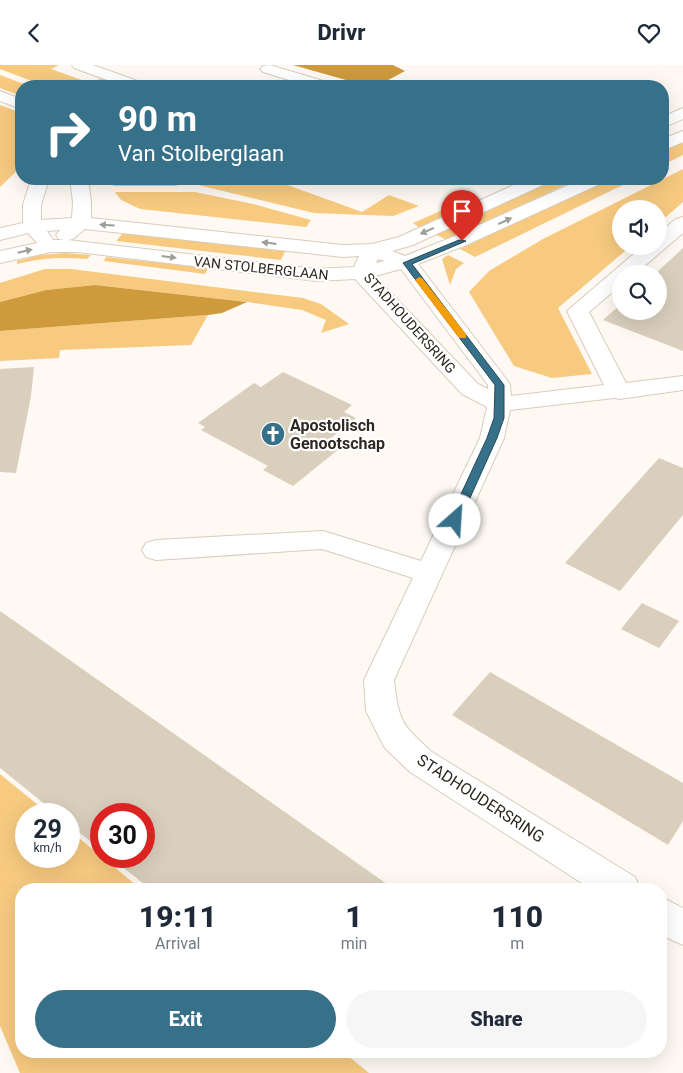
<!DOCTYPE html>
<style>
body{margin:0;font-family:Roboto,sans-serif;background:#f6f6f7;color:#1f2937;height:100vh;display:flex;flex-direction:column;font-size:19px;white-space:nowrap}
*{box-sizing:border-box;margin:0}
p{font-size:16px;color:#747a83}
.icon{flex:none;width:28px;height:28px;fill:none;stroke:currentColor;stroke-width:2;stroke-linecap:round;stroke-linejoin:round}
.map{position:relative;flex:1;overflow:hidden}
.sheet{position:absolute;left:15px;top:818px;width:652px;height:175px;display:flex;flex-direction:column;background:#fff;border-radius:20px;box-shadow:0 5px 20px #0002}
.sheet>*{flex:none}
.top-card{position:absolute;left:15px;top:15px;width:654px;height:105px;border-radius:20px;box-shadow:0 5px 20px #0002;background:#367089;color:#fff;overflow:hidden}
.controls{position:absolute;left:612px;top:135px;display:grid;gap:10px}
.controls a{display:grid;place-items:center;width:55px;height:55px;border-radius:50%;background:#fff;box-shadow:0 5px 20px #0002;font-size:25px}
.speed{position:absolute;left:15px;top:738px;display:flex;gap:10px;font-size:25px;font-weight:700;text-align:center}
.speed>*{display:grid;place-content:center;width:65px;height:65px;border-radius:50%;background:#fff;box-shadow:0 5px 20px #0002;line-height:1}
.speed small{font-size:12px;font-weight:400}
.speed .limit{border:8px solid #d22;background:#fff;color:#111}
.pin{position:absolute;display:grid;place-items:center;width:42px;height:42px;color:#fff;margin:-51px -21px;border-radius:50% 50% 50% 0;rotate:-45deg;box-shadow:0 0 5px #0007}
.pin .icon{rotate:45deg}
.me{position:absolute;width:55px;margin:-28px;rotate:26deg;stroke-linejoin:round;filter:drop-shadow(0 0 4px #0008)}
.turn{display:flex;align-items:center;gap:18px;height:105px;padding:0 20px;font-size:22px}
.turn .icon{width:65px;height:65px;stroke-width:2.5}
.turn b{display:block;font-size:35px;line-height:42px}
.eta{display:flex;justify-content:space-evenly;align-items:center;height:85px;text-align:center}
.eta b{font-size:30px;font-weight:800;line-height:35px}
.primary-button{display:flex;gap:10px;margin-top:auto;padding:10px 20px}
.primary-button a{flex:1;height:58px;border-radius:30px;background:#367089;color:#fff;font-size:20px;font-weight:800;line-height:58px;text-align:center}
.primary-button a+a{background:#f6f6f7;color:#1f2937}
header{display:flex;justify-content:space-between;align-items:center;height:65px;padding:0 20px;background:#fff;font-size:22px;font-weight:800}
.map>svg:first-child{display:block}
.green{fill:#f7ca80}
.water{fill:#cf9a3c}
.building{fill:#dacfbd}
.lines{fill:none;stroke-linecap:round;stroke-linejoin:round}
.minor-casing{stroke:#d8cdbb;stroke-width:2}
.minor{fill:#fff;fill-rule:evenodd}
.oneway{fill:#a09e9b}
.route{fill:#367089;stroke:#234959}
.slow{fill:#f59e0b}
.labels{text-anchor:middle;stroke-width:4.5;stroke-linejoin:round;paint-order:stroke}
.far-street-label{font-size:14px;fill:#2d2821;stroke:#fff}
.poi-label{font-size:16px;font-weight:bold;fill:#2d2821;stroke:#fff;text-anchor:start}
.street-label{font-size:16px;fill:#2d2821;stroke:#fff}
</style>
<header><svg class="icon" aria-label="back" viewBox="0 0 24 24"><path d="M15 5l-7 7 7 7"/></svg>Drivr<svg class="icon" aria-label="heart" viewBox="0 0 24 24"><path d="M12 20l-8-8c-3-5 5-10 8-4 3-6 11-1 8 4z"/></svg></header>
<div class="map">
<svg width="683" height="1008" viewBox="0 0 683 1008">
<rect width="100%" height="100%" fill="#fef9f2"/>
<g class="green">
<polygon points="0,0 59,0 51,4 90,18 102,13 108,16 104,21 45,21 0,4"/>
<polygon points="0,10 29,21 21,21 21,31 0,23"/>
<polygon points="0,40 21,48 21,102 0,122"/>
<polygon points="683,77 683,90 663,100 663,87"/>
<polygon points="683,104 683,137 659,158 659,144 621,144 621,181 631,181 558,243 592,309 552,313 514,301 469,227 489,206 543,174"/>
<polygon points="110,114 159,114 178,121 113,121"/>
<polygon points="185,114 271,114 362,147 389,130 419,141 393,151 314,148 198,120"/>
<polygon points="552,114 578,114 448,175 434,169"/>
<polygon points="606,114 635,114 475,192 460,184"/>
<polygon points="115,127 195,127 253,139 311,155 306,162 140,144 121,135"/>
<polygon points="459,138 465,142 420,163 413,158"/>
<polygon points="123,168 285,186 281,195 116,176"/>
<path d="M65 188 91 190 87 194C62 192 41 193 17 199V196L40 190Z"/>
<polygon points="448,190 464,198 456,204 450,220 442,194"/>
<polygon points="106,192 208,203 205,209 104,196"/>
<polygon points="45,204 71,204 303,233 321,239 349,259 321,268 326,255 302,245 247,237 95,220 46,225 0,237 0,218"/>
<polygon points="208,250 191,280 60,285 59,293 0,296 0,266"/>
<polygon points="0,709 49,749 26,749 26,791 69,791 69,765 141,824 21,824 21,986 342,986 369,1008 20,1008 0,961"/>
</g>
<g class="water">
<polygon points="293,0 393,0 405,6 377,21 367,21"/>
<polygon points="95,220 247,237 222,248 208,250 0,266 0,237 46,225"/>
</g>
<g class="building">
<polygon points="683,183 683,286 603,255 621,239 621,246 659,246 659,209 655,209"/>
<polygon points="34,302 31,331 16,408 0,407 0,304"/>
<polygon points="283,307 352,340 344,347 356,353 331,373 344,380 293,421 263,405 268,401 201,365 205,362 198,358 254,318 261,322"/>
<polygon points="659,393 683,403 683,450 620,526 565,498"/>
<polygon points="642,538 679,556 659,583 621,564"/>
<polygon points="0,546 30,567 394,824 150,824 109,791 144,791 144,749 101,749 101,785 69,759 69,749 57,749 0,703"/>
<polygon points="490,607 683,718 683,756 668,780 452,650"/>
</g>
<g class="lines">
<g class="minor-casing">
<g id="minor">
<polygon points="72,0 93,0 143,18 146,21 124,21 74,3"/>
<polygon points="270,0 330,18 333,21 309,21 263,7 260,4 263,1"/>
<polygon points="0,26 21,34 21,44 0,36"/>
<polygon points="683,43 683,54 662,63 662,52"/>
<polygon points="683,66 683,77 662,86 662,74"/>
<path d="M31 114H49L41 140V155L72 153 73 137 70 114H88L91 137V153L343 180 372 179 399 172 527 114H550L547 118 413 180 392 186 405 191 450 173 582 114H605L602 118 464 181 418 199 507 315 510 320 511 331 604 320 567 246 643 181H659V168L676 154 683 152V168L635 209H621V220L589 247 626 318 683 311V325L619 334 614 333 510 345 504 373 394 615C399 657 401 659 432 687L635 812 640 824H591L410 707 385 683 380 674 366 646 364 615 413 513 322 484 156 495 146 492 142 485 146 478 156 475 323 466 421 496 480 373 487 342 462 329 355 214 316 216 78 187H51L0 198V186L37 178 28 168 0 175V163L23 158V140ZM85 164 343 192 359 191 354 202 316 204 68 175 73 174ZM60 165 56 170 59 174 64 175H53L47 166ZM378 194 385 196 376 198ZM401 204 488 320V324L478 319 375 211Z"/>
<polygon points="661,832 683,843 683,880 661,870"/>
</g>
</g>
<use href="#minor" class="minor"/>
</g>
<defs><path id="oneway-solid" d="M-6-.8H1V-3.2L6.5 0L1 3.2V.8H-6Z" transform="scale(1.25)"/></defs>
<g class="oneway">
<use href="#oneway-solid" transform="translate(505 156) rotate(-25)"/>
<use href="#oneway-solid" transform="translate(107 160) rotate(-176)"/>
<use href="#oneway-solid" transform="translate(427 166) rotate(156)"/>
<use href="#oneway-solid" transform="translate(269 178) rotate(-173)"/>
<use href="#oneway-solid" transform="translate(25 186) rotate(-13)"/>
<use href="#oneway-solid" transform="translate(169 192) rotate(7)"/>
</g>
<polygon class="route" points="459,175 466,176 412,199 504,320 504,353 497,373 460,455 455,458 449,455 487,373 494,353 495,320 403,198"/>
<polygon class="slow" points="419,212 422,213 466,269 466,273 459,273 415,215"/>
<defs>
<g id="church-disc" transform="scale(1.25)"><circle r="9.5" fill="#367089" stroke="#fff"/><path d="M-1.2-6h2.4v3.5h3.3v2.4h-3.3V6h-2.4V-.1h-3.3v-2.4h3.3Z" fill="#fff"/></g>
</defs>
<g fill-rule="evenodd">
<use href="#church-disc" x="273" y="369"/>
</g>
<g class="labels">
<g class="far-street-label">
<text transform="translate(261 203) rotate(6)" y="5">VAN STOLBERGLAAN</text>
<text transform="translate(410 258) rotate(48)" y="5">STADHOUDERSRING</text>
</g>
<g class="poi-label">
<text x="290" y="366">Apostolisch<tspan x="290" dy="18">Genootschap</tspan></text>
</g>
<g class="street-label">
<text transform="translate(481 733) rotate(33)" y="6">STADHOUDERSRING</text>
</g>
</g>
</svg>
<div class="controls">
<a><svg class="icon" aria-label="sound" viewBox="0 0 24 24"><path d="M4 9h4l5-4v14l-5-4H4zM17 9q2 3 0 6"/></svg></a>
<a><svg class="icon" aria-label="search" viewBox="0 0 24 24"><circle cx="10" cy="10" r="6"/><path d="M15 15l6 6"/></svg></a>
</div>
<div class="speed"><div>29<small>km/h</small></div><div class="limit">30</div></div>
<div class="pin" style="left:462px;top:176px;background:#d93025"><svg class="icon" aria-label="arrive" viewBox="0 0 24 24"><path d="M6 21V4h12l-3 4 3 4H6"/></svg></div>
<svg class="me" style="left:455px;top:455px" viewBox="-20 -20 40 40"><circle r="19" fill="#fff"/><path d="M0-13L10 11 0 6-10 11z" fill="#367089"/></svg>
<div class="top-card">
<div class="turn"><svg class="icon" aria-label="right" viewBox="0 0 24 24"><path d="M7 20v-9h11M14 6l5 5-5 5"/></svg><div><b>90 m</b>Van Stolberglaan</div></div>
</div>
<section class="sheet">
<div class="eta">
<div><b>19:11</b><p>Arrival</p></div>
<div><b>1</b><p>min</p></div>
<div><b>110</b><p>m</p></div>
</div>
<div class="primary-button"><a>Exit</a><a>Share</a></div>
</section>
</div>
